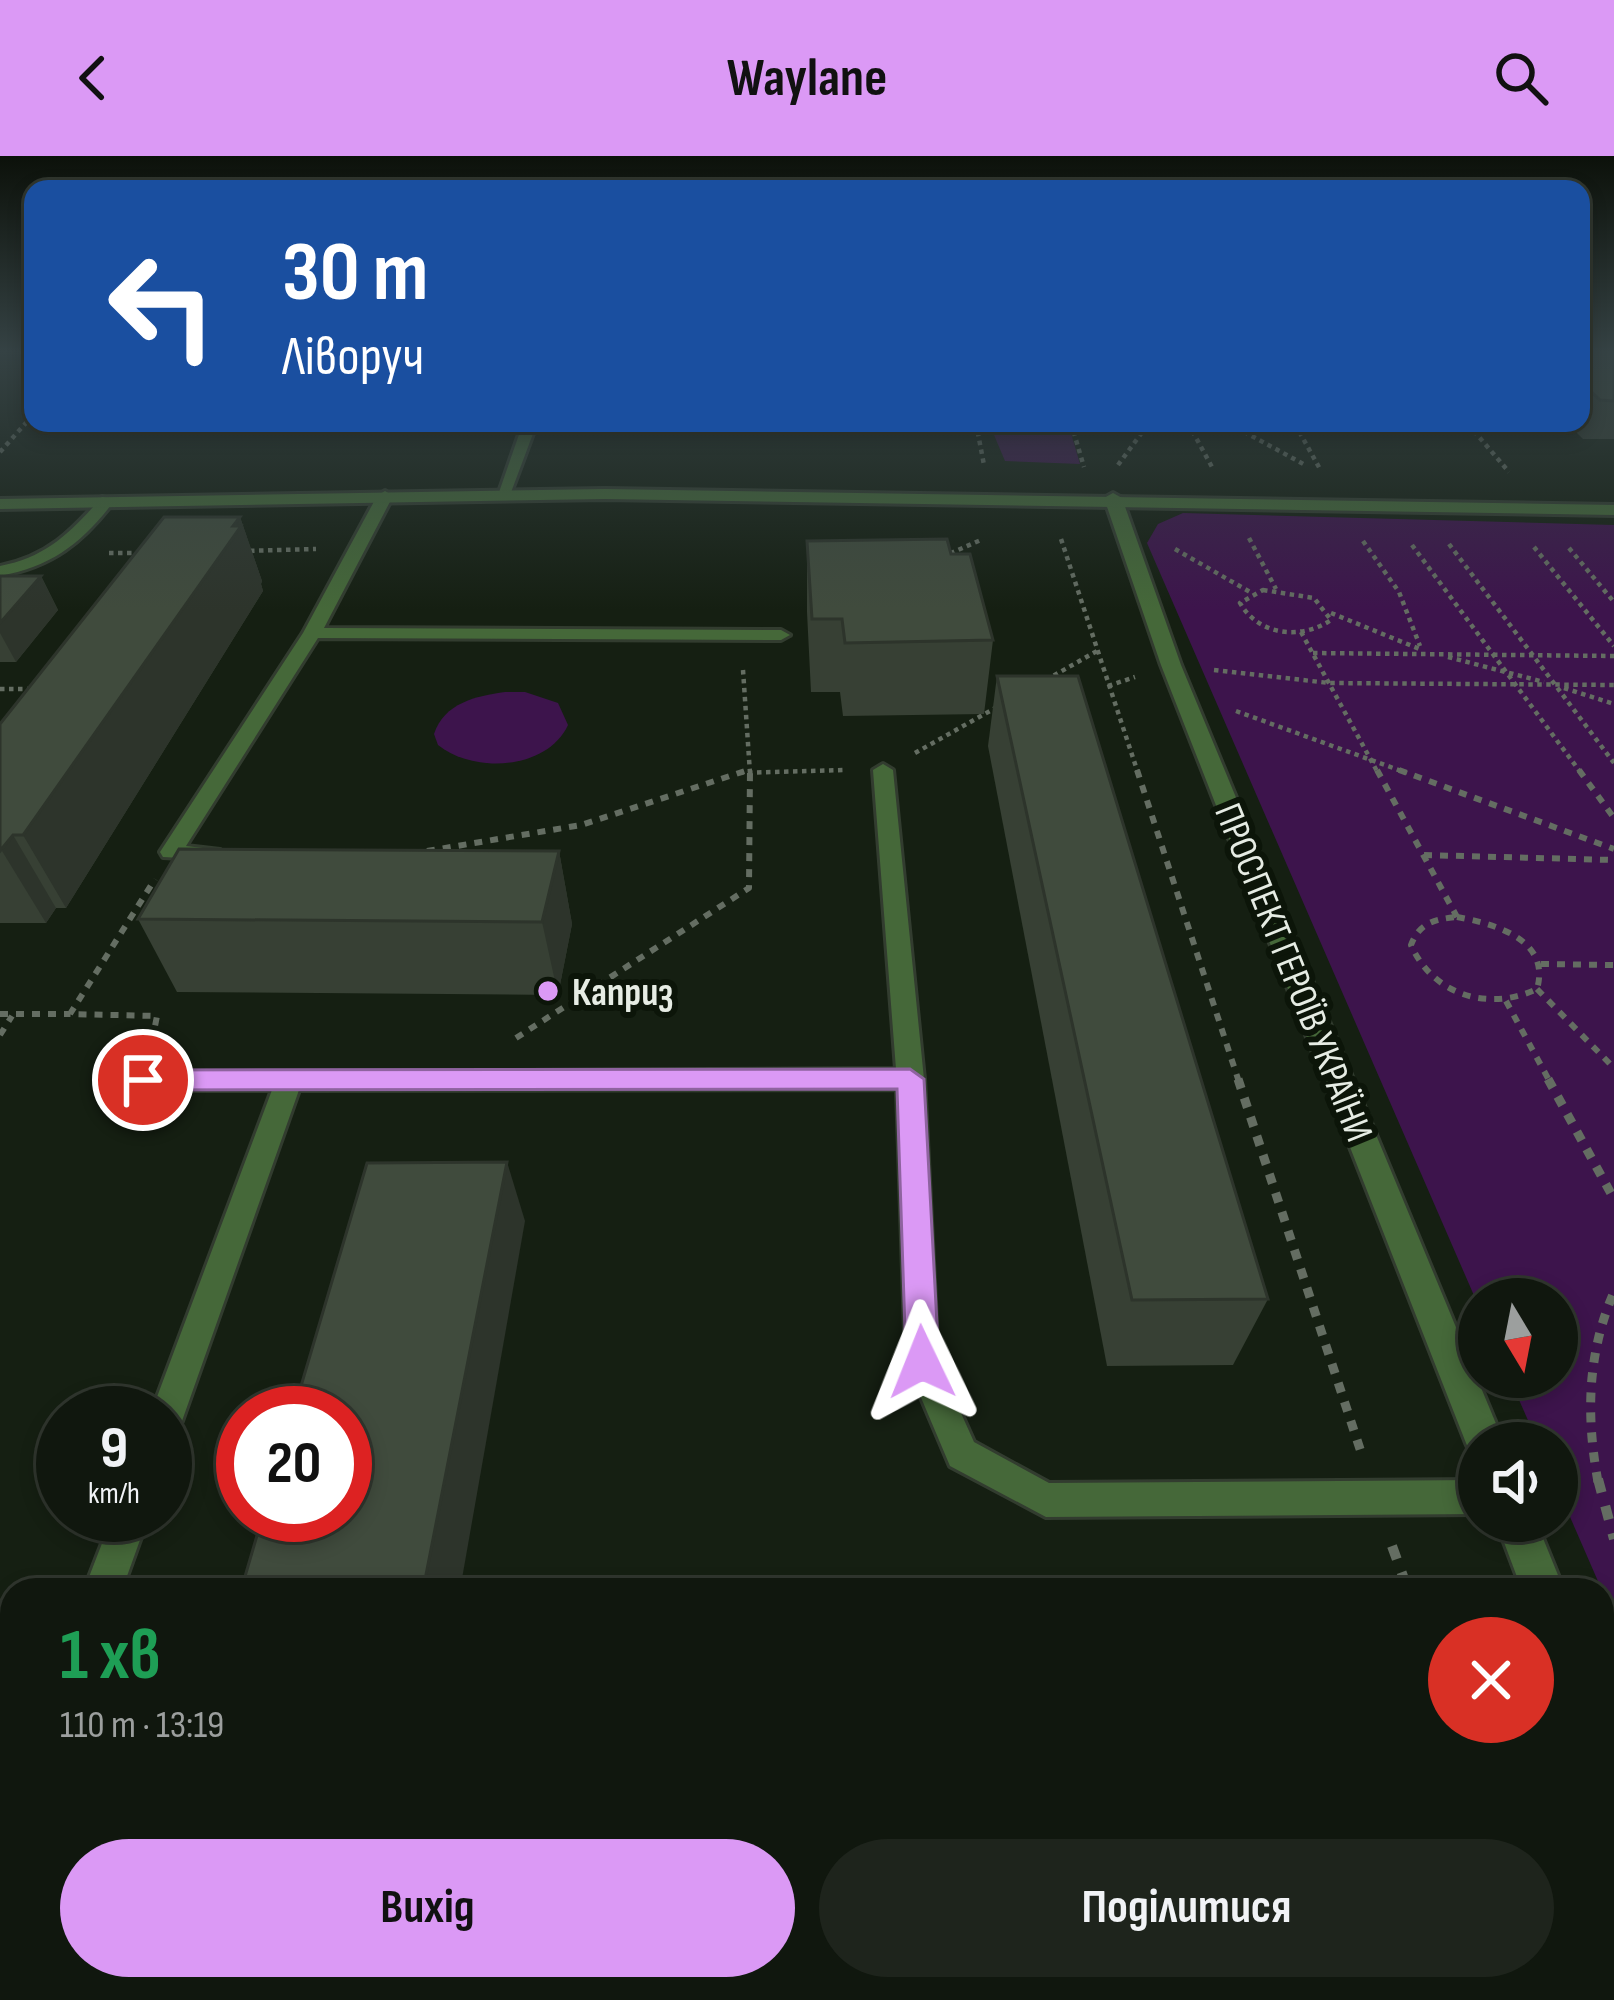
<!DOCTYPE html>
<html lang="uk">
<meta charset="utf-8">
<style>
body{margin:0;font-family:"Sofia Sans Condensed",sans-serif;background:#1e241c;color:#f1f3f6;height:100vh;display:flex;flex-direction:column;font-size:45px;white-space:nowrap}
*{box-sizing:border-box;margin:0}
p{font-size:39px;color:#9c9f9e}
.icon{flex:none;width:66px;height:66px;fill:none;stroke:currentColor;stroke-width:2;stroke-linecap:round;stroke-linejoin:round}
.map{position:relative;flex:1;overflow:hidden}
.details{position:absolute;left:0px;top:1422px;width:1614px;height:423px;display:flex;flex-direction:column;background:#10170e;border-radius:36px 36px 0 0;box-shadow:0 6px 18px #0003,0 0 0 3px #30362e}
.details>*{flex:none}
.banner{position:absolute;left:24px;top:24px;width:1566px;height:252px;border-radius:24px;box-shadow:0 6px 18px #0003,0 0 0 3px #30362e;background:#1a4fa0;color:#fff;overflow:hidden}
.needle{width:78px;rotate:170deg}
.buttons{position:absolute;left:1458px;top:1122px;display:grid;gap:24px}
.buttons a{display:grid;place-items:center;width:120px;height:120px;border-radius:50%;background:#10170e;box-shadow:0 6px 18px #0003,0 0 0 3px #30362e;font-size:60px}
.speed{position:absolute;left:36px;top:1230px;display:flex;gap:24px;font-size:60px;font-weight:700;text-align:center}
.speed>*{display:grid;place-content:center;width:156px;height:156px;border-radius:50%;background:#10170e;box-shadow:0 6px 18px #0003,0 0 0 3px #30362e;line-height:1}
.speed small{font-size:30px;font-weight:400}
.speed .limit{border:18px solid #d22;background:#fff;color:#111}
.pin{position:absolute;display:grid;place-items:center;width:102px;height:102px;color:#fff;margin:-51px;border:6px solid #fff;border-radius:50%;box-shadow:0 3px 12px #0007}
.me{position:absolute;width:132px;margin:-66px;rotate:358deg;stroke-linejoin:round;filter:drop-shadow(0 0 9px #0008)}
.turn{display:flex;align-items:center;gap:42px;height:252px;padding:0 60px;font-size:54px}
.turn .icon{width:156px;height:156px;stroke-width:2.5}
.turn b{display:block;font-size:84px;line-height:102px}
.round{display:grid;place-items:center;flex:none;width:126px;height:126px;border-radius:63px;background:#1e241c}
.head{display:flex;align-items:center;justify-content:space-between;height:204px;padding:0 60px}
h1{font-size:72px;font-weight:700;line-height:90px;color:#1e9e55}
.cta{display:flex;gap:24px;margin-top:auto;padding:24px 60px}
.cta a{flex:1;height:138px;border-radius:72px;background:#db99f5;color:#111;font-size:48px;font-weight:700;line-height:138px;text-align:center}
.cta a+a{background:#1e241c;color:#f1f3f6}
header{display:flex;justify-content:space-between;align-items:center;height:156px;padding:0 60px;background:#db99f5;color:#111;font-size:54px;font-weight:700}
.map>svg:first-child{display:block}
.green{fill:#3d144c}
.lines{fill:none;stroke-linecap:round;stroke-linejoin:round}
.service-casing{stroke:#323c2f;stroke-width:6}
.minor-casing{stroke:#323c2f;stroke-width:6}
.tertiary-casing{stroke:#323c2f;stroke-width:6}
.path-far3{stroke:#646d62;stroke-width:4.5;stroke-dasharray:4.5 4.5;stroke-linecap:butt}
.path-far2{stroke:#646d62;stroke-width:6;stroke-dasharray:8 8;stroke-linecap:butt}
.path-far1{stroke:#646d62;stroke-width:9;stroke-dasharray:10 10;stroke-linecap:butt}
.path{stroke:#646d62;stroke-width:10;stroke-dasharray:14 14;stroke-linecap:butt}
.service{fill:#456839;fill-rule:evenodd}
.minor{fill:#456839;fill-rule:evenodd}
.tertiary{fill:#456839;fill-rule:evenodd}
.wall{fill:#374034}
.shaded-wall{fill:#2d342b}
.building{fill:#404b3d;stroke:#2d342b;stroke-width:3}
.route{fill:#db99f5;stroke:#8e639f;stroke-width:3}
.poi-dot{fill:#db99f5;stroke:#0c1509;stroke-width:4.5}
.labels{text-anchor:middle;stroke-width:12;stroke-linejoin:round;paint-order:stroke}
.street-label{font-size:39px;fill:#e6ece4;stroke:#0c1509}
.poi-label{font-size:39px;font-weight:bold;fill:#e6ece4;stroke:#0c1509;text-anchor:start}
</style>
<header><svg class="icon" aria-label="back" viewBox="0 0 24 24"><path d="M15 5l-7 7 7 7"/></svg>Waylane<svg class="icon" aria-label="search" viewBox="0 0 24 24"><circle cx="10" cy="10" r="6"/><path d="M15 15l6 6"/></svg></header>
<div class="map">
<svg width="1614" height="1844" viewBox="0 0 1614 1844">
<rect width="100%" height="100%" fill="#151f12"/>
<g class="green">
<polygon points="989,267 1068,267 1080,308 1005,305"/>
<polygon points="1183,357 1614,369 1614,1462 1557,1331 1557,1287 1538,1287 1509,1221 1557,1221 1557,1143 1479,1143 1479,1151 1147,387 1158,368"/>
<path d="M505 536H525L558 547 568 569C547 614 474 618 438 589L434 578C444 547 476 540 505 536Z"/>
</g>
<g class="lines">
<g class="service-casing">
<g id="service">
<polygon points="523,267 537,267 510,339 497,342"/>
<polygon points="385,335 393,340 324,472 781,474 790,479 781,484 318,482 186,690 220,694 220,704 163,701 160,696 303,477 377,340"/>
<path d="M102 341 115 344C82 387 53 410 0 420V410C47 401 71 376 102 341Z"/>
<polygon points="883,608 893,614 924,923 938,1206 974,1286 1049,1327 1479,1324 1479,1358 1046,1361 950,1310 906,1206 897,933 299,934 182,1265 177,1276 165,1281 165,1257 151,1257 272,934 143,934 129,924 133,917 896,913 873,614"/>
<polygon points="113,1359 149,1359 122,1434 84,1434"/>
<polygon points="12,1665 12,1736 0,1741 0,1670"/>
</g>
</g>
<g class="minor-casing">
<g id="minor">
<polygon points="1113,337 1122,342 1181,509 1504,1287 1479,1287 1479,1303 1472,1300 1466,1287 1161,509 1104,342"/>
<polygon points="1496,1365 1536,1365 1564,1434 1522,1434"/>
<polygon points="1602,1563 1614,1568 1614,1638 1602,1633"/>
</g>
</g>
<g class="tertiary-casing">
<polygon id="tertiary" points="605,333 1614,349 1614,359 605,343 0,353 0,343"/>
</g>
<g class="path-far3">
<polyline points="976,267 984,309"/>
<polyline points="1071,267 1084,311"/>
<polyline points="1188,267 1212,311"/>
<polyline points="1228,267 1307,310"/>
<polyline points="1295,268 1470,271"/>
<polyline points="1295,268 1320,313"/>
<polyline points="1468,268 1509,316"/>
<polyline points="0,296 33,259"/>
<polyline points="1118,309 1149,267"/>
<polyline points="1249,382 1276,433"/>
<polyline points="1061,383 1138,617"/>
<polyline points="1363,385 1399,436 1420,490"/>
<polyline points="1449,388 1614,607"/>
<polyline points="1412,389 1581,617"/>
<polyline points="1534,391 1614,490"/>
<polyline points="1569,392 1614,446"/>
<polyline points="1175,393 1250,436"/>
<polyline points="241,395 316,393"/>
<polyline points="109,397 142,397"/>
<polyline points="942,401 983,383"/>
<path d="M1263 434 1314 442 1331 464C1301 484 1259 480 1240 447Z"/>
<polyline points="1331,457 1422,494"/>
<polyline points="1301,476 1378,617"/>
<polyline points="1313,497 1614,500"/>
<polyline points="1448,501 1544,526"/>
<polyline points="743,514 750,617"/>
<polyline points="1214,514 1329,527 1614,529"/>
<polyline points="1046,524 1097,495"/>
<polyline points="1108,530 1135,521"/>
<polyline points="1564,532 1614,548"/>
<polyline points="0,533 29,533"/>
<polyline points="1236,555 1407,617"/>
<polyline points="915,597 997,551"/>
<polyline points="739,617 845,614"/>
</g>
<g class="path-far2">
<polyline points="1137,614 1239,926"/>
<polyline points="1377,614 1457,761"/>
<polyline points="1399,614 1614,693"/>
<polyline points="1579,614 1614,662"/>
<polyline points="427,695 581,669 748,614"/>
<polyline points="1424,699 1614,704"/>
<path d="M1457 761C1496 768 1551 784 1537 833 1488 856 1433 839 1411 789 1419 767 1435 763 1457 761Z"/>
<polyline points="1541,808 1614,809"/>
<polyline points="1537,833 1614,912"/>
<polyline points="1506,845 1550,926"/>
<polyline points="0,858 70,858"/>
<polyline points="0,879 12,860"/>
<polyline points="516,882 749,732 750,614"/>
<polyline points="152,885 157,860 70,858 155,723"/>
</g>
<g class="path-far1">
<polyline points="1238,923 1361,1296"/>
<polyline points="1548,923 1614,1043"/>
<path d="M1598 1326C1586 1260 1587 1198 1614 1136"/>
</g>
<g class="path">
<polyline points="1598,1323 1614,1383"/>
<polyline points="1392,1390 1408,1434"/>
<polyline points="1544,1833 1547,1844"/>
</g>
<use href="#service" class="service"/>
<use href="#minor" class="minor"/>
<use href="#tertiary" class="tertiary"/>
</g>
<g class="wall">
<polygon points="1581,195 1614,195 1614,283 1583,283 1567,267 1581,267"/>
<polygon points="240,361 262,425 261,428 263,435 66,752 56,752 46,767 0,767 0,568"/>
<polygon points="807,385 951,398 993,484 984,558 843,560 840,536 811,536 807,456"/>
<polygon points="0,420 41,420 58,454 16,506 0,506"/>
<polygon points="997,520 1268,1143 1233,1209 1107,1210 988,590"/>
<polygon points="559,695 572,768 558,839 177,836 138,763"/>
</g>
<g class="shaded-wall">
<polygon points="240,361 262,425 261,428 263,435 66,752 23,679"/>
<polygon points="41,420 58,454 16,506 0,477 0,467"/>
<polygon points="13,679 56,752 46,767 2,695"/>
<polygon points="559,695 572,768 558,839 542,766"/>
<polygon points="507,1006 525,1065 460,1434 423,1434"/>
<polygon points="344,1833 389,1833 387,1844 342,1844"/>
</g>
<g class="building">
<polygon points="1581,195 1614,195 1614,245 1600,244 1581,226"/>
<polygon points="164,361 240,361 233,370 241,370 23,679 13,679 0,695 0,568"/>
<polygon points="947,383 951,398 970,398 993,484 845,487 842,463 812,463 807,385"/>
<polygon points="0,420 41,420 0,467"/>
<polygon points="997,520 1078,520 1268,1143 1132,1144"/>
<polygon points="179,693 559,695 542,766 138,763"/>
<polygon points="507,1006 423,1434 241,1434 263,1359 345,1359 345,1257 293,1257 367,1007"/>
<polygon points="122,1833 344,1833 342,1844 119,1844"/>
<rect x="561" y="1833" width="96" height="11"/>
<polygon points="782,1833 1200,1833 1202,1844 782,1844"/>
</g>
<linearGradient id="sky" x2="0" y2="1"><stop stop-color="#0c110a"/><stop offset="0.43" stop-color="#354244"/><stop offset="1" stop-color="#354244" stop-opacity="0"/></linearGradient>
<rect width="1614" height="454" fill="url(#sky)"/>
<polygon class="route" points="910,913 924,923 939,1206 934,1217 922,1221 911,1217 906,1206 897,933 143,934 130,924 143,914"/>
<circle class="poi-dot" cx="548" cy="835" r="12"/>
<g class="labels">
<g class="street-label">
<text transform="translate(1295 816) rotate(68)" y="14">ПРОСПЕКТ ГЕРОЇВ УКРАЇНИ</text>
</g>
<g class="poi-label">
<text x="572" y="849">Каприз</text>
</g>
</g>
</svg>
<div class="buttons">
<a><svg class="needle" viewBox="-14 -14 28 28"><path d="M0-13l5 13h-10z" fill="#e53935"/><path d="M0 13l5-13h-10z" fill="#9c9f9e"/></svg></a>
<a><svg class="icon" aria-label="sound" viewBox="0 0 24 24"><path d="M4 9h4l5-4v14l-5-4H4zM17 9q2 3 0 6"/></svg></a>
</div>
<div class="speed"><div>9<small>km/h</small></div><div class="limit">20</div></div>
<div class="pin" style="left:143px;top:924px;background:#d93025"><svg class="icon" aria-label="arrive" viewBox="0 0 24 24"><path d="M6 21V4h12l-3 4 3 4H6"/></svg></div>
<svg class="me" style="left:922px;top:1206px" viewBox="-20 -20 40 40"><path d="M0-17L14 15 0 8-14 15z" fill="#db99f5" stroke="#fff" stroke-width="4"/></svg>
<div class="banner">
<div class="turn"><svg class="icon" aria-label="left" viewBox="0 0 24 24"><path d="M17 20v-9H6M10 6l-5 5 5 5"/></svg><div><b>30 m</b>Ліворуч</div></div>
</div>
<section class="details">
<div class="head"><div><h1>1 хв</h1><p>110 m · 13:19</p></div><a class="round" style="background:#d93025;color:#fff"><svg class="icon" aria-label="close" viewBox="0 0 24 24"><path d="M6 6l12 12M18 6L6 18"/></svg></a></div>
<div class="cta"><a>Вихід</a><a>Поділитися</a></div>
</section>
</div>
